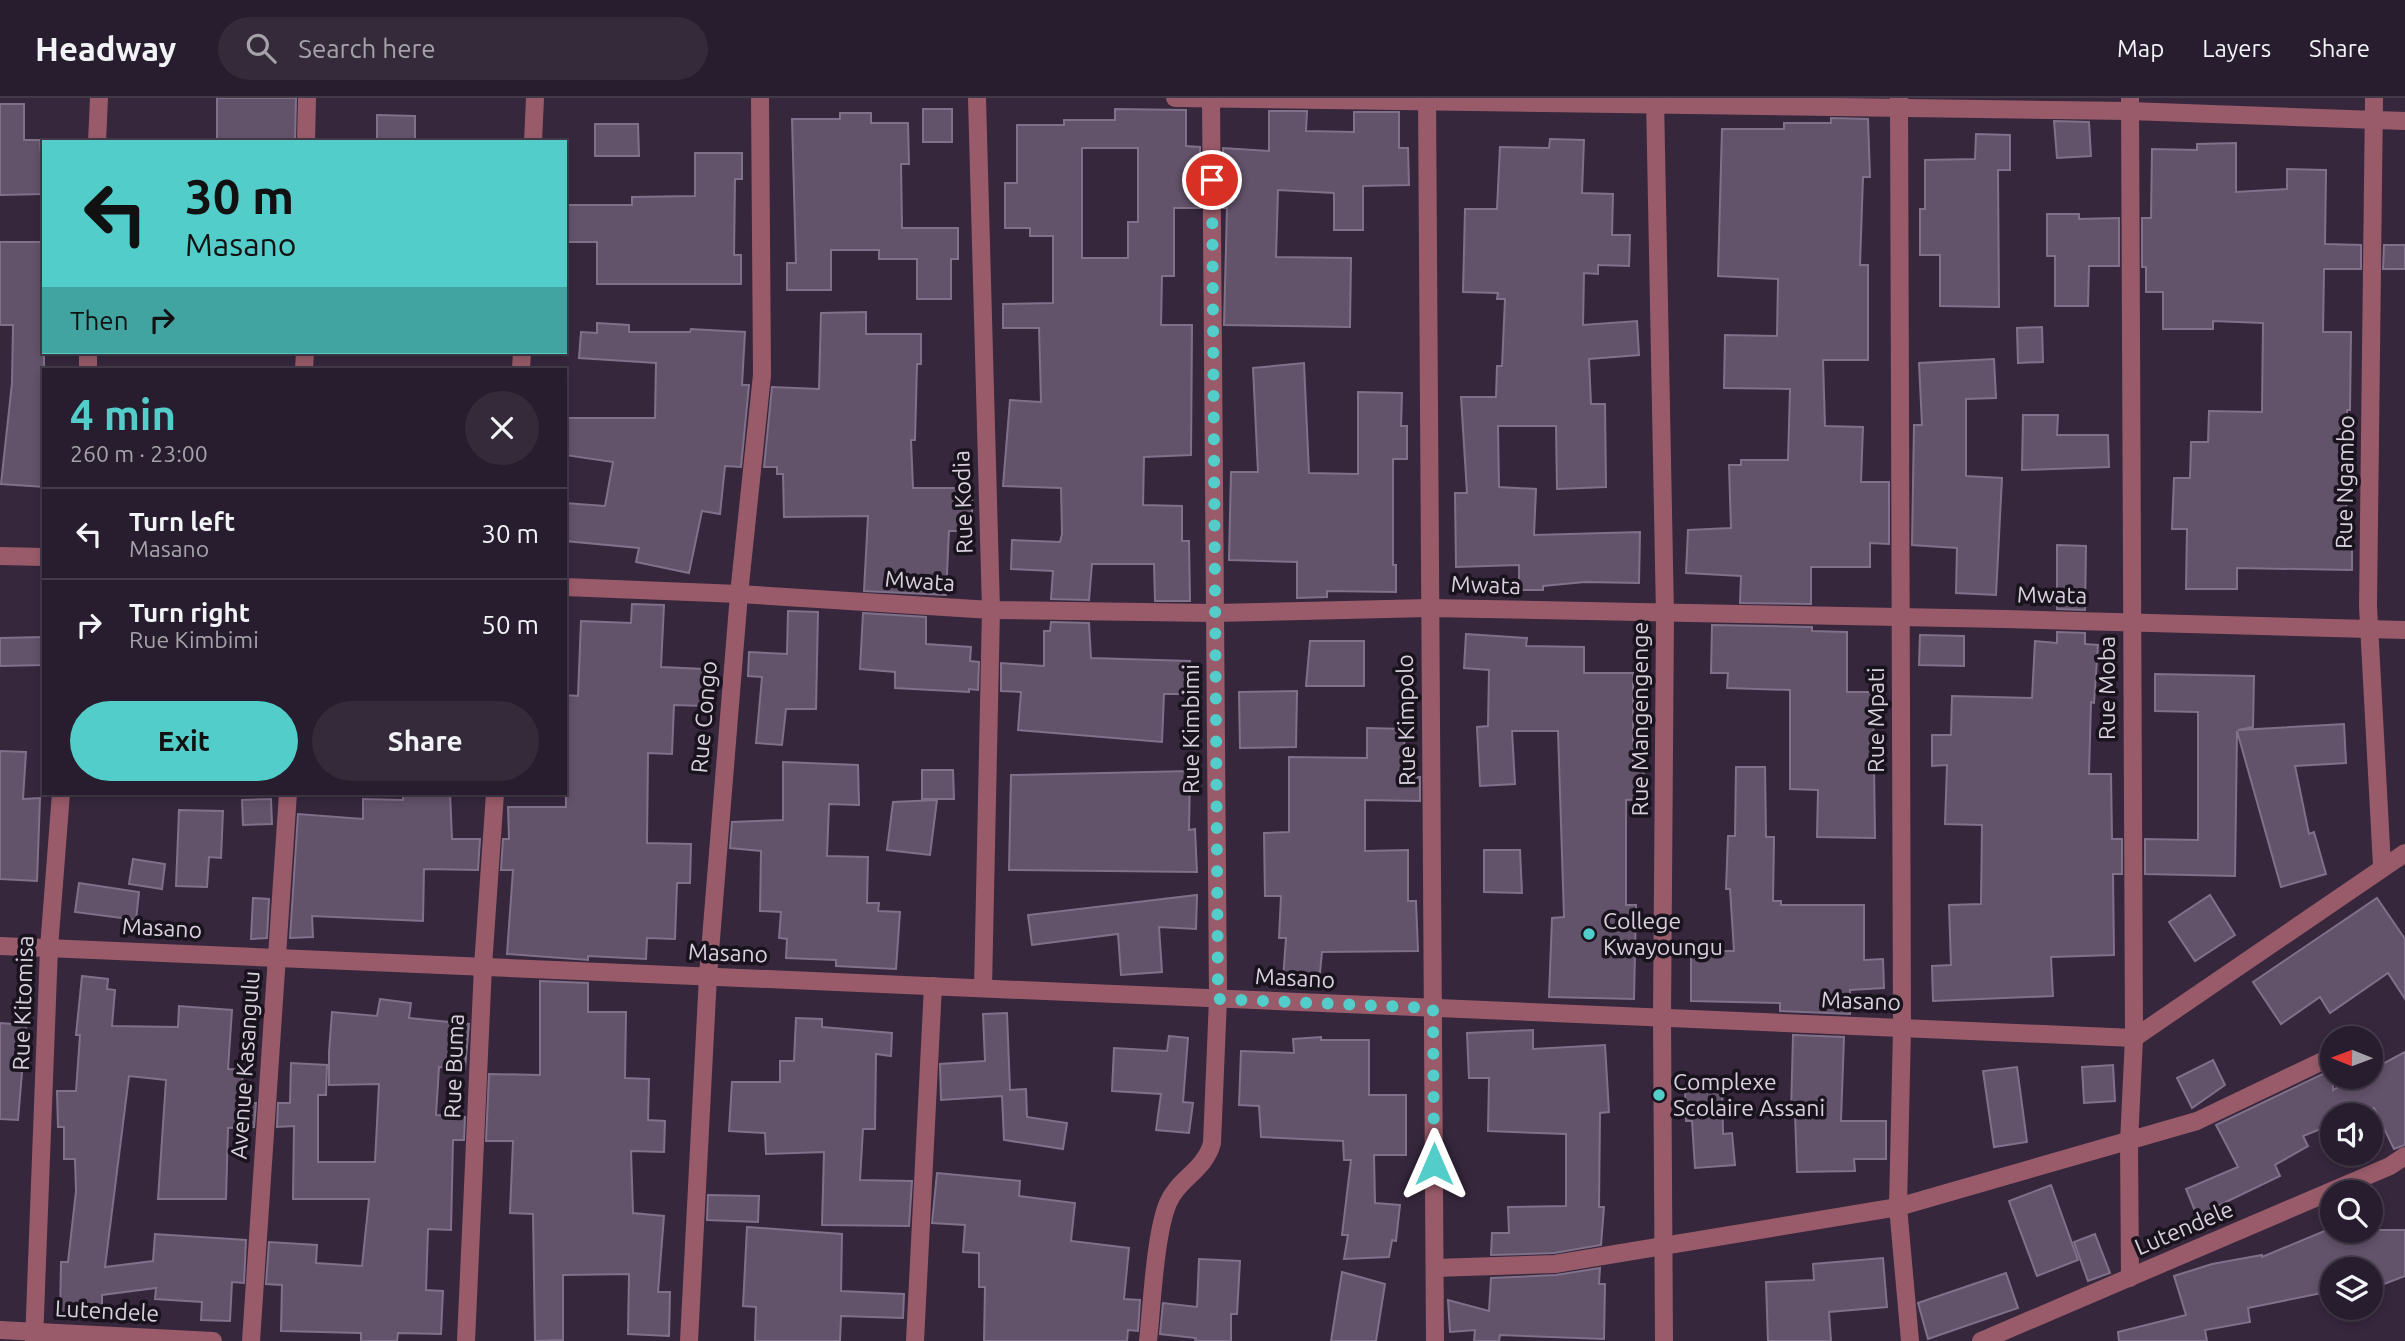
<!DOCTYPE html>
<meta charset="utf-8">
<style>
body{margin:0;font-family:Ubuntu,sans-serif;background:#342a3a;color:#f1f3f6;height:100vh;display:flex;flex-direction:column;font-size:26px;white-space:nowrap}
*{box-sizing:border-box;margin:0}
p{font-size:23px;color:#a5a2aa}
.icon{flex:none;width:38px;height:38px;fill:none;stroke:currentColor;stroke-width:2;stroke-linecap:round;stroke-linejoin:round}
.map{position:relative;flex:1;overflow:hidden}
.details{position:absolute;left:42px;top:270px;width:525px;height:427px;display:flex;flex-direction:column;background:#281d2e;border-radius:0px;box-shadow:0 4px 10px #0003,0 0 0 2px #443b4a}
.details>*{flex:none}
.banner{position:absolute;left:42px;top:42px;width:525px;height:214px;border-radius:0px;box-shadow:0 4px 10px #0003,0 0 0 2px #443b4a;background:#53cdca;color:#111;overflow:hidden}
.needle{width:46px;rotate:271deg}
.controls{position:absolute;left:2320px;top:928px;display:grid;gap:14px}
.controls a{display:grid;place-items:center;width:63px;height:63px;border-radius:50%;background:#281d2e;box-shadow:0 4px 10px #0003,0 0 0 2px #443b4a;font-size:35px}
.pin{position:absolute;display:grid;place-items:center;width:60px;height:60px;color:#fff;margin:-30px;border:4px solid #fff;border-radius:50%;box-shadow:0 2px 7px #0007}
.me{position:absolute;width:77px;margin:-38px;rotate:0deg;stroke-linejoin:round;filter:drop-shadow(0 0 5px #0008)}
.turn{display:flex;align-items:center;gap:24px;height:147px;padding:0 28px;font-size:32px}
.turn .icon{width:91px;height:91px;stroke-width:2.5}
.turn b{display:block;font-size:49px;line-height:60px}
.then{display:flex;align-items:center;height:66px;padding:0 28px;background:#0003;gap:14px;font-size:26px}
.round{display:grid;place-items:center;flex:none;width:74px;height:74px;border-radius:37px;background:#342a3a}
.headline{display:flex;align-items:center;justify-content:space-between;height:119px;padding:0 28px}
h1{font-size:42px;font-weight:700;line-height:52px;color:#53cdca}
.primary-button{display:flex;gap:14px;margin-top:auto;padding:14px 28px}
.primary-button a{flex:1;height:80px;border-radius:42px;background:#53cdca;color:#111;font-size:28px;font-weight:700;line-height:80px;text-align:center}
.primary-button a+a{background:#342a3a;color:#f1f3f6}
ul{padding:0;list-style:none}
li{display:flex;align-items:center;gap:21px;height:91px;padding:0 28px;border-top:2px solid #443b4a}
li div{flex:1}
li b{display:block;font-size:26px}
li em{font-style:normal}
header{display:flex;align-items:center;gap:42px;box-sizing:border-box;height:98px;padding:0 35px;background:#281d2e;border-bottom:2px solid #443b4a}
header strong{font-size:33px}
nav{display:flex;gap:38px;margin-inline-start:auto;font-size:24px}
.search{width:490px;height:63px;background:#342a3a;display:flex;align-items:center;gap:18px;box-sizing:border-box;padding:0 24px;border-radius:38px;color:#a5a2aa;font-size:26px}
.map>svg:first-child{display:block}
.building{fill:#62526a;stroke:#81708a;stroke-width:2;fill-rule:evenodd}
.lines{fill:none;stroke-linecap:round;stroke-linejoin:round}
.minor{stroke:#995b69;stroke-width:18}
.route{stroke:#53cdca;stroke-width:12;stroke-dasharray:0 21.6}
.poi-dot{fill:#53cdca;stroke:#19131d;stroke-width:2.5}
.labels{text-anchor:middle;stroke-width:7;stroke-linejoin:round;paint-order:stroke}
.street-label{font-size:23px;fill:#d9d0de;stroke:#19131d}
.poi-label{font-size:23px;fill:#d9d0de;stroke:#19131d;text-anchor:start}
</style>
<header>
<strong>Headway</strong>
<div class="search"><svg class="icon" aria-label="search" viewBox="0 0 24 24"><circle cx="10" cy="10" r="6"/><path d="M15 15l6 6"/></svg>Search here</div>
<nav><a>Map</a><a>Layers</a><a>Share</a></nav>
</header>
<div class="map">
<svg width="2405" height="1243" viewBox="0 0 2405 1243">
<rect width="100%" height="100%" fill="#36273d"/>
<g class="building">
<polygon points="217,0 296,0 295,44 217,44"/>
<polygon points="0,6 24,6 24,42 40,42 44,96 0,97"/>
<rect x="923" y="11" width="29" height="33"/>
<path d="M1115 11 1186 12V48L1200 49V110H1174V178H1162L1161 227H1192L1191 357 1144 359 1143 407 1182 408V443H1189L1190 503H1155L1154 466H1092L1089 502 1051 501 1053 473 1011 471 1012 442 1060 444 1062 436 1061 390 1003 388 1010 302 1041 304 1039 230H1003V206L1053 205V138H1030V130H1005V85H1017V27H1064V22H1115ZM1082 50H1138V124H1128V160H1082Z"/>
<polygon points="1269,13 1307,13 1306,33 1354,34 1354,14 1399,14 1399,50 1408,50 1409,87 1363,88 1363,132 1334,132 1334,95 1278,92 1276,159 1351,160 1350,229 1224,227 1227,110 1223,110 1223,50 1269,53"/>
<polygon points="840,15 871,15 871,25 908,25 909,66 901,66 902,130 958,130 958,161 951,161 951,201 917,201 917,161 879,161 879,152 831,152 831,192 787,192 787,165 796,165 792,21 840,21"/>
<polygon points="377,17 415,18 415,43 377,43"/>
<polygon points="1831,20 1868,21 1870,79 1863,79 1860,167 1868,167 1868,262 1823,262 1825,328 1863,329 1861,384 1889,384 1889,446 1870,445 1870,469 1811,469 1811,506 1740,505 1741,478 1686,475 1688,432 1731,430 1729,367 1741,367 1741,362 1788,362 1790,291 1724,290 1725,237 1777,238 1778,181 1718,178 1722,31 1784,31 1784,25 1831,25"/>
<polygon points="2054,23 2089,24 2091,58 2057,60"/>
<polygon points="595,26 638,26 639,58 595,58"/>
<polygon points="1976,36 2010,37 2010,72 1998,72 1999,209 1940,208 1940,157 1920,157 1920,111 1925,111 1925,62 1975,61"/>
<polygon points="1550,41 1584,42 1582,95 1613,96 1612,137 1630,137 1629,168 1598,167 1598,176 1584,175 1583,227 1637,223 1639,257 1589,261 1591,306 1605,306 1606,389 1557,391 1556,328 1498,328 1499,389 1536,391 1534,437 1640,434 1639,485 1585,484 1543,488 1543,492 1519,492 1519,467 1456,469 1455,395 1467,395 1461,299 1496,299 1497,268 1502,268 1505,201 1497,201 1498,195 1463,194 1465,111 1497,111 1500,49 1549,50"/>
<polygon points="2236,45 2236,94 2287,91 2287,71 2326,72 2325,146 2361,147 2361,171 2324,171 2323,234 2351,234 2350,312 2347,312 2346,447 2352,447 2352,472 2237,470 2237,491 2186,491 2187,431 2172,431 2174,380 2190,380 2191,344 2208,344 2209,313 2262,314 2263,225 2213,223 2213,231 2163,231 2163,194 2146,194 2146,169 2142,169 2142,120 2151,120 2152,51 2197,52 2197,46"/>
<polygon points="695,55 742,55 742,81 735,81 734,157 741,157 741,186 597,186 597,144 565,144 565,107 632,107 632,99 695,98"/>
<polygon points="2047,116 2079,116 2079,121 2119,120 2119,168 2089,168 2088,208 2055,208 2055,158 2047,158"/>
<polygon points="0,144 44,144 44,389 1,386 12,285 13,227 0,227"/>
<polygon points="2384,147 2405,147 2405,171 2383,171"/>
<polygon points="866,214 866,236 921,236 921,266 917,266 915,342 911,342 913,390 972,390 972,433 949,433 946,497 864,493 868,418 784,419 783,376 777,376 777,369 764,369 772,289 819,291 821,215"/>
<polygon points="597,225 629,227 629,234 690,234 691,231 745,234 742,287 749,287 741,369 725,368 720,416 702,413 689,475 636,464 639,450 565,443 565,405 605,408 613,364 565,357 565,320 655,320 656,265 579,260 581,234 597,235"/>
<polygon points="2042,229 2043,264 2018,265 2017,230"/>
<polygon points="1994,261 1996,300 1966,301 1966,378 2002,380 1996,497 1956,495 1957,450 1912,447 1914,327 1922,327 1919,265"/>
<polygon points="1304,265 1309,375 1358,376 1358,294 1402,295 1401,328 1407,328 1407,361 1393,361 1393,467 1396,467 1396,494 1327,493 1327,499 1297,500 1297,464 1229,462 1231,374 1258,374 1253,270"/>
<polygon points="2023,317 2058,317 2057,337 2108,337 2109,369 2022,372"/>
<polygon points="2057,447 2086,448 2085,512 2057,511"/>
<polygon points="632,506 664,507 661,569 704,571 703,608 674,607 672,656 648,655 647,745 691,746 690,785 677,785 675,841 647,840 646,861 588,858 588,862 507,856 513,772 501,772 503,741 509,741 508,709 566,709 565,597 578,598 581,523 631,525"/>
<polygon points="788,513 818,514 816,611 786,611 782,647 756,645 762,579 748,578 749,554 787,556"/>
<polygon points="863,515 926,519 926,546 971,549 970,563 979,564 978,592 969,591 969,594 895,590 895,574 860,571"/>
<polygon points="1051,524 1089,525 1091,560 1190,563 1189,596 1164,596 1162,644 1018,632 1021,594 1001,593 1001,565 1044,568 1044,533 1050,533"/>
<polygon points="1712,527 1812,529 1812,533 1847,534 1847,594 1873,594 1875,740 1817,739 1818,692 1790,691 1790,592 1727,590 1728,575 1711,575"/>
<polygon points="2057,534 2085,535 2085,546 2098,547 2094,605 2091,604 2089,676 2111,676 2112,741 2122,741 2122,776 2113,776 2114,857 2051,859 2053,898 1933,903 1932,868 1951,867 1949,807 1981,806 1982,727 1945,726 1947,667 1932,668 1932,637 1951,637 1952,598 2032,600 2035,543 2057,545"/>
<polygon points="1466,536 1527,540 1526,548 1584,549 1584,575 1633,575 1633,667 1643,667 1645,701 1626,702 1626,807 1636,807 1634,901 1549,899 1552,820 1564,819 1558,633 1512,633 1515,686 1480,688 1477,629 1488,628 1489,572 1464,570"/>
<polygon points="1920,537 1964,538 1964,568 1919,567"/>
<polygon points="44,539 44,567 0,568 0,540"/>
<polygon points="1310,543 1364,543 1364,588 1306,588"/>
<polygon points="2155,576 2254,578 2253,629 2238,632 2344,626 2346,665 2295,668 2309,736 2314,734 2326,776 2281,789 2237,633 2235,778 2145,776 2145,741 2198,742 2198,614 2155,613"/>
<polygon points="1297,593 1296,649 1240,650 1239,594"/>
<polygon points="1367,630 1404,631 1405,679 1420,679 1420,703 1365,702 1365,753 1408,752 1408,803 1416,803 1418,853 1322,854 1319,885 1283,881 1286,840 1279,840 1281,798 1265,798 1264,735 1289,734 1289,659 1367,660"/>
<polygon points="0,653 26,654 23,701 40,700 37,783 0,781"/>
<polygon points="783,664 858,667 859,707 829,706 827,758 868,759 867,805 879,805 878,813 900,814 896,871 836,868 836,862 786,860 787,841 779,840 781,814 760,813 761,753 730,750 732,724 783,722"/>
<polygon points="1736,669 1765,669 1766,739 1774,739 1773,803 1781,803 1781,807 1864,807 1864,862 1883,861 1884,890 1850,892 1850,916 1780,913 1780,905 1691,903 1691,853 1734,853 1730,791 1726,791 1728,738 1735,738"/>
<polygon points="922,672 953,672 954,701 922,701"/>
<polygon points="1190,673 1189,732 1195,731 1197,774 1009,772 1011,677"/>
<polygon points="403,695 450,695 452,741 480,741 478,772 424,771 423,823 312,818 313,839 290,840 298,716 363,721 363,701 403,702"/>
<polygon points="271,701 272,726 243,727 242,702"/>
<polygon points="937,702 930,757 887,752 893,704"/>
<polygon points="179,712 223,713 221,760 209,759 207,789 176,788"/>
<polygon points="1484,752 1520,752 1522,795 1484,794"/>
<polygon points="133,761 165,766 162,791 129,786"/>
<polygon points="79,785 139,794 136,822 75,814"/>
<polygon points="1197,797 1196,831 1159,829 1162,874 1121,877 1118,836 1032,847 1028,817"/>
<polygon points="2210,797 2235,837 2195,863 2169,824"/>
<polygon points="253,800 269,801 267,840 251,841"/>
<polygon points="2377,800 2405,841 2405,901 2388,875 2330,915 2320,899 2281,926 2253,884"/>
<polygon points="82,878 108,881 107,891 115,892 112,928 178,929 179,908 232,912 228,971 243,972 241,1005 256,1005 254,1029 228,1030 226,1101 158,1101 166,982 129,978 105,1169 153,1163 155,1136 246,1142 244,1185 232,1184 230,1223 201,1222 202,1204 155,1201 156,1190 102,1197 102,1221 60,1220 61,1164 68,1164 76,1093 75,1061 64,1061 64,1029 58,1029 57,993 76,993 80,937 76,937"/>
<polygon points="540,883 588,885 588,914 626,914 625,980 649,981 648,1022 665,1023 664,1054 631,1053 633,1115 664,1118 658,1194 670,1194 669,1238 628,1236 629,1176 563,1177 563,1242 535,1243 533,1116 510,1115 513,1043 486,1043 489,976 540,977"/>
<polygon points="380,901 411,905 409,920 469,926 465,971 439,969 436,1017 465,1019 464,1042 453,1042 451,1132 428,1131 426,1192 443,1193 441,1236 398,1235 397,1243 361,1243 361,1235 281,1233 282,1187 266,1186 269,1144 317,1147 316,1165 362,1168 369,1101 293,1101 294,1028 277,1029 278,1005 290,1005 291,965 327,967 326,997 318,997 318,1064 375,1064 379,986 329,987 329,954 332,914 377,918"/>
<polygon points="1007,915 1010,992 1026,991 1027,1019 1067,1025 1063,1051 1004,1042 1002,998 941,1002 940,966 985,963 983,916"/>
<polygon points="796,920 822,921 822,929 892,935 891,958 876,956 875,1031 863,1031 860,1082 912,1083 909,1128 822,1127 824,1054 766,1056 765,1035 729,1033 732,984 780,984 780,963 794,963"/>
<polygon points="0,925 26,927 18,1022 0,1021"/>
<polygon points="1533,932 1533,951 1605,947 1609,1014 1600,1015 1599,1109 1604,1109 1601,1147 1554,1155 1491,1157 1492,1135 1509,1135 1508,1109 1566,1108 1566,1036 1488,1033 1489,980 1469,980 1467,935"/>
<polygon points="1793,937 1844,939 1841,1023 1886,1023 1886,1061 1854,1061 1855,1073 1797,1074 1795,1015 1791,1015"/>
<polygon points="1169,938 1188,940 1183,1004 1193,1005 1189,1035 1156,1032 1161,996 1112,993 1114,950 1167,953"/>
<polygon points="1321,939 1321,942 1369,942 1369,997 1406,997 1406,1057 1374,1057 1375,1105 1400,1107 1396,1143 1392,1142 1389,1159 1344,1161 1348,1137 1342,1137 1351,1062 1344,1062 1343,1043 1261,1039 1259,1008 1239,1007 1241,953 1294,955 1293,941"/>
<polygon points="2405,954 2405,1047 2394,1051 2374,1010 2356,1017 2333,1017 2333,1026 2303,1038 2308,1048 2275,1067 2280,1078 2197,1118 2186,1091 2238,1069 2216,1027 2333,971 2333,992 2359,978 2371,978 2371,972"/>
<polygon points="2213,962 2225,987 2192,1010 2177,980"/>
<polygon points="2113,967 2115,1003 2084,1005 2082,969"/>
<polygon points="2017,969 2027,1044 1994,1049 1983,973"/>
<polygon points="1722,989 1723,1036 1732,1035 1735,1067 1695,1070 1692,1023 1686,1023 1685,991"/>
<polygon points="937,1075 1020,1083 1019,1098 1075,1105 1071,1143 1129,1150 1124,1201 1140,1202 1138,1233 1128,1232 1127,1243 984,1243 985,1189 979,1189 979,1155 963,1154 965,1127 932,1125"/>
<polygon points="2051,1087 2078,1162 2037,1178 2009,1103"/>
<polygon points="708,1097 759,1098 758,1124 707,1122"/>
<polygon points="747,1129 842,1136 841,1193 904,1196 903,1220 841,1218 840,1243 755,1243 756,1209 743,1208"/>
<polygon points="2327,1132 2405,1132 2405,1178 2371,1191 2371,1171 2333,1171 2333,1187 2321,1191 2322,1195 2248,1210 2250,1224 2205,1232 2207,1243 2119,1243 2118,1234 2186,1217 2174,1178 2212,1166 2262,1157 2262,1159"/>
<polygon points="2095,1136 2110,1175 2088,1183 2074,1144"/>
<polygon points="1883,1160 1887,1209 1829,1214 1831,1243 1768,1243 1766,1184 1814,1182 1813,1166"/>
<polygon points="1199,1161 1240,1163 1237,1216 1231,1216 1231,1243 1195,1243 1196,1240 1160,1236 1163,1205 1197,1209"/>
<polygon points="1600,1170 1599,1186 1605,1186 1604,1241 1500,1237 1499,1243 1474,1243 1475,1232 1450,1234 1448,1202 1489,1213 1491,1180 1556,1177"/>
<polygon points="1342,1174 1385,1186 1376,1243 1331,1243"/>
<polygon points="2006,1175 2018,1210 1928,1241 1918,1205"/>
</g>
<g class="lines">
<g class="minor">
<polyline points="977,0 991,512 983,890"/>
<polyline points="1175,0 2130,13 2405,23"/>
<polyline points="1427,0 1435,1243"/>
<polyline points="1655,0 1665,517 1662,919 1664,1243"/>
<polyline points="1899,0 1902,930 1898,1109 1910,1243"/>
<polyline points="2374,0 2368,508 2382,768"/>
<polyline points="97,44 99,0"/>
<polyline points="306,44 307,0"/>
<polyline points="533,44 535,0"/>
<polyline points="88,271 88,254"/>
<polyline points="304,271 305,254"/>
<polyline points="521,271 522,254"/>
<polyline points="0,458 44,459"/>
<polyline points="565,489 739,496 991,512 1214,515 1429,510 2005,521 2405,532"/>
<polyline points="0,848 2134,940 2405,755"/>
<polyline points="1435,1170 1555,1166 1898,1109 2197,1023 2333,958"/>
<polyline points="2130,1180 2129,1044 2134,940 2130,0"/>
<polyline points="0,1232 213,1243"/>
<polyline points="34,1243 49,850 61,695"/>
<polyline points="251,1243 288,695"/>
<polyline points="466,1243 483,868 495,695"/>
<polyline points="689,1243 708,878 739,496 762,277 760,0"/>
<polyline points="915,1243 933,888"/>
<path d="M1148 1243C1152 1207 1155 1136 1168 1105 1178 1081 1205 1072 1212 1045L1218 901 1211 0"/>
<polyline points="1981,1243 2390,1068 2405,1058"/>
</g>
</g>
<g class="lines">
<polyline class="route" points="1212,82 1218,901 1433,910 1434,1066"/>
</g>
<g class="poi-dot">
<circle cx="1589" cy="836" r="7"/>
<circle cx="1659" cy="997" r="7"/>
</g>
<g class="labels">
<g class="street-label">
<text transform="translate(2345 384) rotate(-89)" y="8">Rue Ngambo</text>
<text transform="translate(963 404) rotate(-92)" y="8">Rue Kodia</text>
<text transform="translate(920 483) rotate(4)" y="8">Mwata</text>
<text transform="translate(1486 487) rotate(2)" y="8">Mwata</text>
<text transform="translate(2052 497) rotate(1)" y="8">Mwata</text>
<text transform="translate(2107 590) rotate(-90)" y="8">Rue Moba</text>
<text transform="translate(704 619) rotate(-85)" y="8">Rue Congo</text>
<text transform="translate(1640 621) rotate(-90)" y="8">Rue Mangengenge</text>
<text transform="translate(1406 622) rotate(-91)" y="8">Rue Kimpolo</text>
<text transform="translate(1876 622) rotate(-90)" y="8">Rue Mpati</text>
<text transform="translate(1191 631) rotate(-90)" y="8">Rue Kimbimi</text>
<text transform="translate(162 830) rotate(3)" y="8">Masano</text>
<text transform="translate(728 855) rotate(2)" y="8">Masano</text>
<text transform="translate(1295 880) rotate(3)" y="8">Masano</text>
<text transform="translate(1861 903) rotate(2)" y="8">Masano</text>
<text transform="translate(23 905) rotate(-88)" y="8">Rue Kitomisa</text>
<text transform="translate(245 967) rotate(-86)" y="8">Avenue Kasangulu</text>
<text transform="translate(454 968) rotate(-88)" y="8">Rue Buma</text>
<text transform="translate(2184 1130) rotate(-23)" y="8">Lutendele</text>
<text transform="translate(107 1213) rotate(3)" y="8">Lutendele</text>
</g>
<g class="poi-label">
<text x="1603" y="831">College<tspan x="1603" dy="26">Kwayoungu</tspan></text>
<text x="1673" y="992">Complexe<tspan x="1673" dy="26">Scolaire Assani</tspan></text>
</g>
</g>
</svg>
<div class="controls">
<a><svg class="needle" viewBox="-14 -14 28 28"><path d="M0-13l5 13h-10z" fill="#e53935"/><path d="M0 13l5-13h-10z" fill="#a5a2aa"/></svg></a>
<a><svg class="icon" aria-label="sound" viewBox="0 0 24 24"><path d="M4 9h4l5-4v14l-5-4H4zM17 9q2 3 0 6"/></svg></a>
<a><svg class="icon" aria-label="search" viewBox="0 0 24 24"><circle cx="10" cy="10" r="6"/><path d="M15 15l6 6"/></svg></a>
<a><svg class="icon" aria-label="layers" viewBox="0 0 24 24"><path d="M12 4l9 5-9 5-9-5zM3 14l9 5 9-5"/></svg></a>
</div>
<div class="pin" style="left:1212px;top:82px;background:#d93025"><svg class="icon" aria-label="arrive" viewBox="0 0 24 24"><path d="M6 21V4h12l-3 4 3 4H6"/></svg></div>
<svg class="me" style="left:1434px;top:1066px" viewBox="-20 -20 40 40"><path d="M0-17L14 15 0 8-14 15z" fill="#53cdca" stroke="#fff" stroke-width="4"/></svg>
<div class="banner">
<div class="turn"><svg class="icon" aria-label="left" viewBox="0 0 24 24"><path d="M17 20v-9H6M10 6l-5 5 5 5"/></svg><div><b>30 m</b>Masano</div></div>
<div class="then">Then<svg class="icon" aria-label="right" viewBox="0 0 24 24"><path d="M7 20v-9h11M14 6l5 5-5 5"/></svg></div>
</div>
<section class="details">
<div class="headline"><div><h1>4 min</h1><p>260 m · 23:00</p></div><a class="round"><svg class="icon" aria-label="close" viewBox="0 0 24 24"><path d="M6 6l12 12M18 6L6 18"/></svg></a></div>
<ul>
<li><svg class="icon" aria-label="left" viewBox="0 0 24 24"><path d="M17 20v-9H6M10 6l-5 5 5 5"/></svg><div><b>Turn left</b><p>Masano</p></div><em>30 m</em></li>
<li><svg class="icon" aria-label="right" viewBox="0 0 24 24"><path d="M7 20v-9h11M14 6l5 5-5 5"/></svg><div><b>Turn right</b><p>Rue Kimbimi</p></div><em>50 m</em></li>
</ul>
<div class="primary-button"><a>Exit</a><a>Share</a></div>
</section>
</div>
